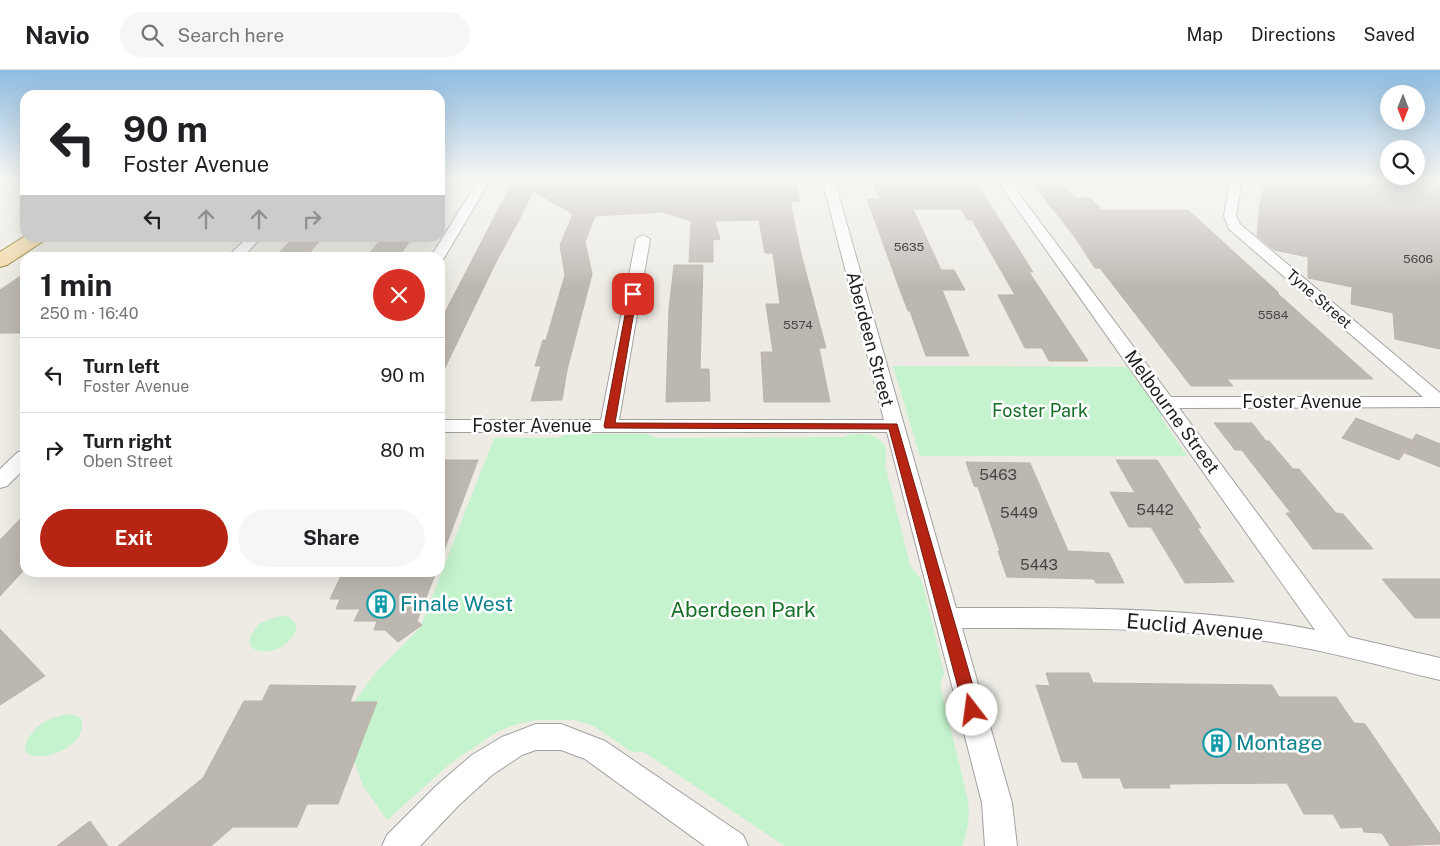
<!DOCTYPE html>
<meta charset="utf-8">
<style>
body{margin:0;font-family:"Public Sans",sans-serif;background:#f6f6f6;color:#202124;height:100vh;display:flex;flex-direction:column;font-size:19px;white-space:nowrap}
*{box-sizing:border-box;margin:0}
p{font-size:16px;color:#757577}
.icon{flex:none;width:28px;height:28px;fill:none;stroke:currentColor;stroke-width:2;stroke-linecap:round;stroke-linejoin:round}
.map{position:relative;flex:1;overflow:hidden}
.side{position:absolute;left:20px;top:182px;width:425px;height:325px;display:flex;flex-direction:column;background:#fff;border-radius:15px;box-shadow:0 5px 20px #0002}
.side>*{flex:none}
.top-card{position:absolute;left:20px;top:20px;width:425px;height:152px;border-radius:15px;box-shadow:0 5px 20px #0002;background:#fff;color:#202124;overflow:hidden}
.needle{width:32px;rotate:180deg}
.tools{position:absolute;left:1380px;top:15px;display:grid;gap:10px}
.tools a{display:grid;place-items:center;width:45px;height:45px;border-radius:50%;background:#fff;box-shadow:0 5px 20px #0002;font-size:25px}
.pin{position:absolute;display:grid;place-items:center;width:42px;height:42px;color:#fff;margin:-21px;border-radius:10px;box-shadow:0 2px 8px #0006}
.me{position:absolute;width:55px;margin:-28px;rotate:345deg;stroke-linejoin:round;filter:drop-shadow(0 0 4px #0008)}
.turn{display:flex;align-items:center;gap:18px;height:105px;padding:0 20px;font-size:22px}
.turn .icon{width:65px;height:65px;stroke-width:2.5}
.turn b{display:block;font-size:35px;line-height:42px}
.lanes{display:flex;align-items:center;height:48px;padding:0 20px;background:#0003;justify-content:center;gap:25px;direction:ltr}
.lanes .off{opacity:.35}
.round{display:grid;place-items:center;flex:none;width:52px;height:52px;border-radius:26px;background:#f6f6f6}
.summary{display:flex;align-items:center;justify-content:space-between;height:85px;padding:0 20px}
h1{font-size:30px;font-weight:700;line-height:38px}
.cta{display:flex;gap:10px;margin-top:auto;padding:10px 20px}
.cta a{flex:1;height:58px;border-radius:30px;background:#b62514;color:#fff;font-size:20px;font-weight:700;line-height:58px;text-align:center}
.cta a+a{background:#f6f6f6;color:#202124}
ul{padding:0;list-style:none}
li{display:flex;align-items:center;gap:15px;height:75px;padding:0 20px;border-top:1px solid #e0e0e0}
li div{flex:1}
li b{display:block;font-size:19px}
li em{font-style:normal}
header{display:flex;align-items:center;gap:30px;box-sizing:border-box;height:70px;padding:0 25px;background:#fff;border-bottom:1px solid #e0e0e0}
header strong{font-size:24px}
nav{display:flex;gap:28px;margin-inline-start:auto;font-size:18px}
.search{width:350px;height:45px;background:#f6f6f6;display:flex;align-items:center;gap:12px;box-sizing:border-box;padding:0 18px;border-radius:28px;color:#757577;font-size:19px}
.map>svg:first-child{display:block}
.park{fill:#c4f3cd}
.building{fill:#bdb7b1;stroke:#bdb3a7}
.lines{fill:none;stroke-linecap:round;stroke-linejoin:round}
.street-casing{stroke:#a1a1a1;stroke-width:2}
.primary-casing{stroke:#876b0f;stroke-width:2}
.street{fill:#fff;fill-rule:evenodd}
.primary{fill:#f2d8a3;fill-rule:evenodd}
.route{fill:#b62514;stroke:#76180d}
.labels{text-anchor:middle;stroke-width:5;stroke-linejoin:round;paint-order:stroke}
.far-number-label{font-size:12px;fill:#454442}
.far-street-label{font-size:15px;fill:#1d1d1d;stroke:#fff}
.number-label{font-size:15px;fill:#454442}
.street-label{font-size:18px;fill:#1d1d1d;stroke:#fff}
.park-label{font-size:18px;fill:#166f27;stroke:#fff}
.near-culture-label{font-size:21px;fill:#0d838f;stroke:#fff;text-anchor:start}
.near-park-label{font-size:21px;fill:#166f27;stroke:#fff}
.near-street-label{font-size:21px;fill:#1d1d1d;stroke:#fff}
</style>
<header>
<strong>Navio</strong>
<div class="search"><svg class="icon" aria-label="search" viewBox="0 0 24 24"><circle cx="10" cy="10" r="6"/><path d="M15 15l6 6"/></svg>Search here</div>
<nav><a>Map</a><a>Directions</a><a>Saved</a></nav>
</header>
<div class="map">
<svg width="1440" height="776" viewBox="0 0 1440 776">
<rect width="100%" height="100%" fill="#edebe4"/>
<g class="park">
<polygon points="893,296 1127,297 1138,313 1145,317 1163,343 1161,347 1187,386 920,386"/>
<path d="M583 364H648L657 368 843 367C866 359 893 366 885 395L910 495 921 510 924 519 944 603 940 615 968 730C970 747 968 760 962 776H785L644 682H632L594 656 574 650H537L517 654 497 662 452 692 387 750 363 716 349 675 353 633 377 601 420 558 494 368H556L565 365Z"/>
<path d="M283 546 289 547 296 554C298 571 272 587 256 580 243 574 253 560 260 554 267 549 275 547 283 546Z"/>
<path d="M69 644 81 648C93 686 0 704 32 663 41 651 55 646 69 644Z"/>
</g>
<g class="building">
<polygon points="514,109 794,109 800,131 791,131 792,141 801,184 826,278 819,278 830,332 764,332 761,282 773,282 766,234 780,234 773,183 765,183 759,150 715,151 720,169 713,170 713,192 689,192 691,151 662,142 595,146 585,172 592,204 567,300 562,330 531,331 541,296 535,296 543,270 546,270 565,205 560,175 573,144 533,121 519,150 496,192 440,308 440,252"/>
<polygon points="871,109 974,109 1033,202 1029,202 1088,291 1049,291 1042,278 1025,278 998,225 1015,225 972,150 967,150 961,139 913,139 941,200 954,200 965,220 942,220 969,286 926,286 910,241 908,241 900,220 867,129 880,129"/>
<polygon points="1265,109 1429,109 1440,111 1440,279 1395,269 1393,243 1351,234 1352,217 1308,208 1308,187 1274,180 1257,166 1260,133"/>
<polygon points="1061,114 1076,128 1090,128 1102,140 1188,140 1279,223 1277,223 1373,309 1227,309 1233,316 1191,316 1100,198 1095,198 1074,166 1034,115"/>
<polygon points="293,168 322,168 305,188 274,188"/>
<polygon points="382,168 412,168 398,188 366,187"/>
<polygon points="674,195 703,195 700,299 709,299 710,331 666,332 669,239"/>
<polygon points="25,203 25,263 0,263 0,220"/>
<polygon points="1356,348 1412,370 1399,390 1342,368"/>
<polygon points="1214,353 1252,353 1266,371 1269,371 1293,399 1299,399 1336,443 1343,444 1373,479 1313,479 1286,443 1291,443 1247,387 1242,380 1235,380"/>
<polygon points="1416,364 1440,374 1440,397 1405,383"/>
<polygon points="440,390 478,390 442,486 440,486"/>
<polygon points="1116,390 1157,390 1201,458 1197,458 1234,512 1185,513 1151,457 1129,457 1110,422 1135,423"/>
<polygon points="966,392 1030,393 1068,481 1109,483 1124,513 1096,513 1094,509 1007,507 998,481 1000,481 978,417 974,416"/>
<polygon points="25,444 25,499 0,526 0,470"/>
<polygon points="343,502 436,502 417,551 422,555 398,572 385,560 374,560 377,551 354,551 360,539 336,539 340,529 330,529"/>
<polygon points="1382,509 1440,509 1440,548 1415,548"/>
<polygon points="0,559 45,606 0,635"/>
<polygon points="1046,603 1089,603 1093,613 1272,615 1279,627 1336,627 1354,653 1365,654 1440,764 1440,774 1390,776 1382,763 1364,762 1362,757 1341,758 1333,744 1304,744 1287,713 1169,714 1170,718 1124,718 1120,708 1083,708 1077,692 1062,692 1036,615 1050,616"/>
<polygon points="270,615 356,616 350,632 377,632 338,734 307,734 297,757 233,757 211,776 118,776 203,708 244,631 262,631"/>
<polygon points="90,751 108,776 57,776"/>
</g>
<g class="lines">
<g class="street-casing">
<g id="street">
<polygon points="479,109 491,109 444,188 440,191 440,188 430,188"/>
<path d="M822 109H834L956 538C1076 538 1197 536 1315 560L996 109H1008L1171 327H1423L1229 159 1224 146 1230 109H1242L1236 146 1240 154 1440 323V337L1179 338 1349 567 1440 588V610C1377 595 1315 577 1251 569 1155 557 1058 558 962 558L1012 733 1017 776H985L982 733 887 362H440V350H601L636 169 643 165 650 169 619 350H884Z"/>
<polygon points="247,168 261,168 242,188 226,188"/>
<polygon points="25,381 25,398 7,416 0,418 0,399 18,382"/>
<polygon points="536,654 561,654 605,671 743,765 748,776 705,776 585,689 561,680 536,680 522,685 492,705 458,736 420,776 382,776 387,765 436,716 472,685 502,667"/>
</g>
</g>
<g class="primary-casing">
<polygon id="primary" points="25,166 44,168 42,172 7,195 0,197 0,182"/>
</g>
<use href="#street" class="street"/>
<use href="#primary" class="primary"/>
</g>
<linearGradient id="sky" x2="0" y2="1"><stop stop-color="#8ebce1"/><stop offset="0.5" stop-color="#f7f6f3"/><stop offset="1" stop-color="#f7f6f3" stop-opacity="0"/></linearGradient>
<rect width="1440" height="218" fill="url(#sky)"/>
<polygon class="route" points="633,221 637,224 615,353 897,354 980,640 978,645 972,647 967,645 964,640 889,359 605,358 604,356 629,224"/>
<defs>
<g id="building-ring" transform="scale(1.4375)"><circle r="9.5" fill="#fff" stroke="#0f9aa8" stroke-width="1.5"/><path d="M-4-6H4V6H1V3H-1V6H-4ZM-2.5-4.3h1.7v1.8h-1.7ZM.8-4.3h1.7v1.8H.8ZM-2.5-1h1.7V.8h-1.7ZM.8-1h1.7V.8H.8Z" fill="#0f9aa8"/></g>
</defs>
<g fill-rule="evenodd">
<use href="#building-ring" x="381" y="534"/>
<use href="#building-ring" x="1217" y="673"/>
</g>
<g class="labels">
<g class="far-number-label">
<text x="909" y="181">5635</text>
<text x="1418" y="193">5606</text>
<text x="1273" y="249">5584</text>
<text x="798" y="259">5574</text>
</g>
<g class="far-street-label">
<text transform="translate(1319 229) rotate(41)" y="5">Tyne Street</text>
</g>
<g class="number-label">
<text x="998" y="410">5463</text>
<text x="1155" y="445">5442</text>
<text x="1019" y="448">5449</text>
<text x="1039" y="500">5443</text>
</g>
<g class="street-label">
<text transform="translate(870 269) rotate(75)" y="6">Aberdeen Street</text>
<text x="1302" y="338">Foster Avenue</text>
<text transform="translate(1172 342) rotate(54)" y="6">Melbourne Street</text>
<text x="532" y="362">Foster Avenue</text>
</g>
<g class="park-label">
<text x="1040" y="347">Foster Park</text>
</g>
<g class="near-culture-label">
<text x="400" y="541">Finale West</text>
<text x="1236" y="680">Montage</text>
</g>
<g class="near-park-label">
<text x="743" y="547">Aberdeen Park</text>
</g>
<g class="near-street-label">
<text transform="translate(1195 557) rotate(5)" y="7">Euclid Avenue</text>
</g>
</g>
</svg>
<div class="tools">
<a><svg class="needle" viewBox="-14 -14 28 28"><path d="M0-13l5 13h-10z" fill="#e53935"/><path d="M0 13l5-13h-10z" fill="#757577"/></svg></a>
<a><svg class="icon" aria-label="search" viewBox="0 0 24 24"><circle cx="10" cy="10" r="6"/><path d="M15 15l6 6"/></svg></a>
</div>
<div class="pin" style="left:633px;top:224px;background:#d93025"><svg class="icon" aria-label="arrive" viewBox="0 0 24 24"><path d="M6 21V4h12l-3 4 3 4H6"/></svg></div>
<svg class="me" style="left:972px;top:640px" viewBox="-20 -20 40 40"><circle r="19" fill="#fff"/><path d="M0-13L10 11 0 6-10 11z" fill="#b62514"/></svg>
<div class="top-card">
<div class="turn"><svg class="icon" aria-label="left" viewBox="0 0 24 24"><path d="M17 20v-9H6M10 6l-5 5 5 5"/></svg><div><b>90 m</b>Foster Avenue</div></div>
<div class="lanes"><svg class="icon" aria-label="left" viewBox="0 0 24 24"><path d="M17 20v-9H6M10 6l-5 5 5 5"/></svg><svg class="icon off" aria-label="ahead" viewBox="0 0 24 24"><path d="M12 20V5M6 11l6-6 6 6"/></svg><svg class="icon off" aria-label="ahead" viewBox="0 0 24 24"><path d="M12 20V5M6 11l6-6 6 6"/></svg><svg class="icon off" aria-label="right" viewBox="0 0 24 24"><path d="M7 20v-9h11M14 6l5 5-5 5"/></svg></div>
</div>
<section class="side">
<div class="summary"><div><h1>1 min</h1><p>250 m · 16:40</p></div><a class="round" style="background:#d93025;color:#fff"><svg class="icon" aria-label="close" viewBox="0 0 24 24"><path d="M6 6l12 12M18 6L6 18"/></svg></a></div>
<ul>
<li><svg class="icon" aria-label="left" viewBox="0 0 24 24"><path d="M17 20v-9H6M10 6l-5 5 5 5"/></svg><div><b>Turn left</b><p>Foster Avenue</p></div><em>90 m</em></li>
<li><svg class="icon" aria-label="right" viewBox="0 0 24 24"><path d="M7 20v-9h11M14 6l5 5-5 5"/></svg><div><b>Turn right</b><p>Oben Street</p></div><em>80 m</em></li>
</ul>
<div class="cta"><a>Exit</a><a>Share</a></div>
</section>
</div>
